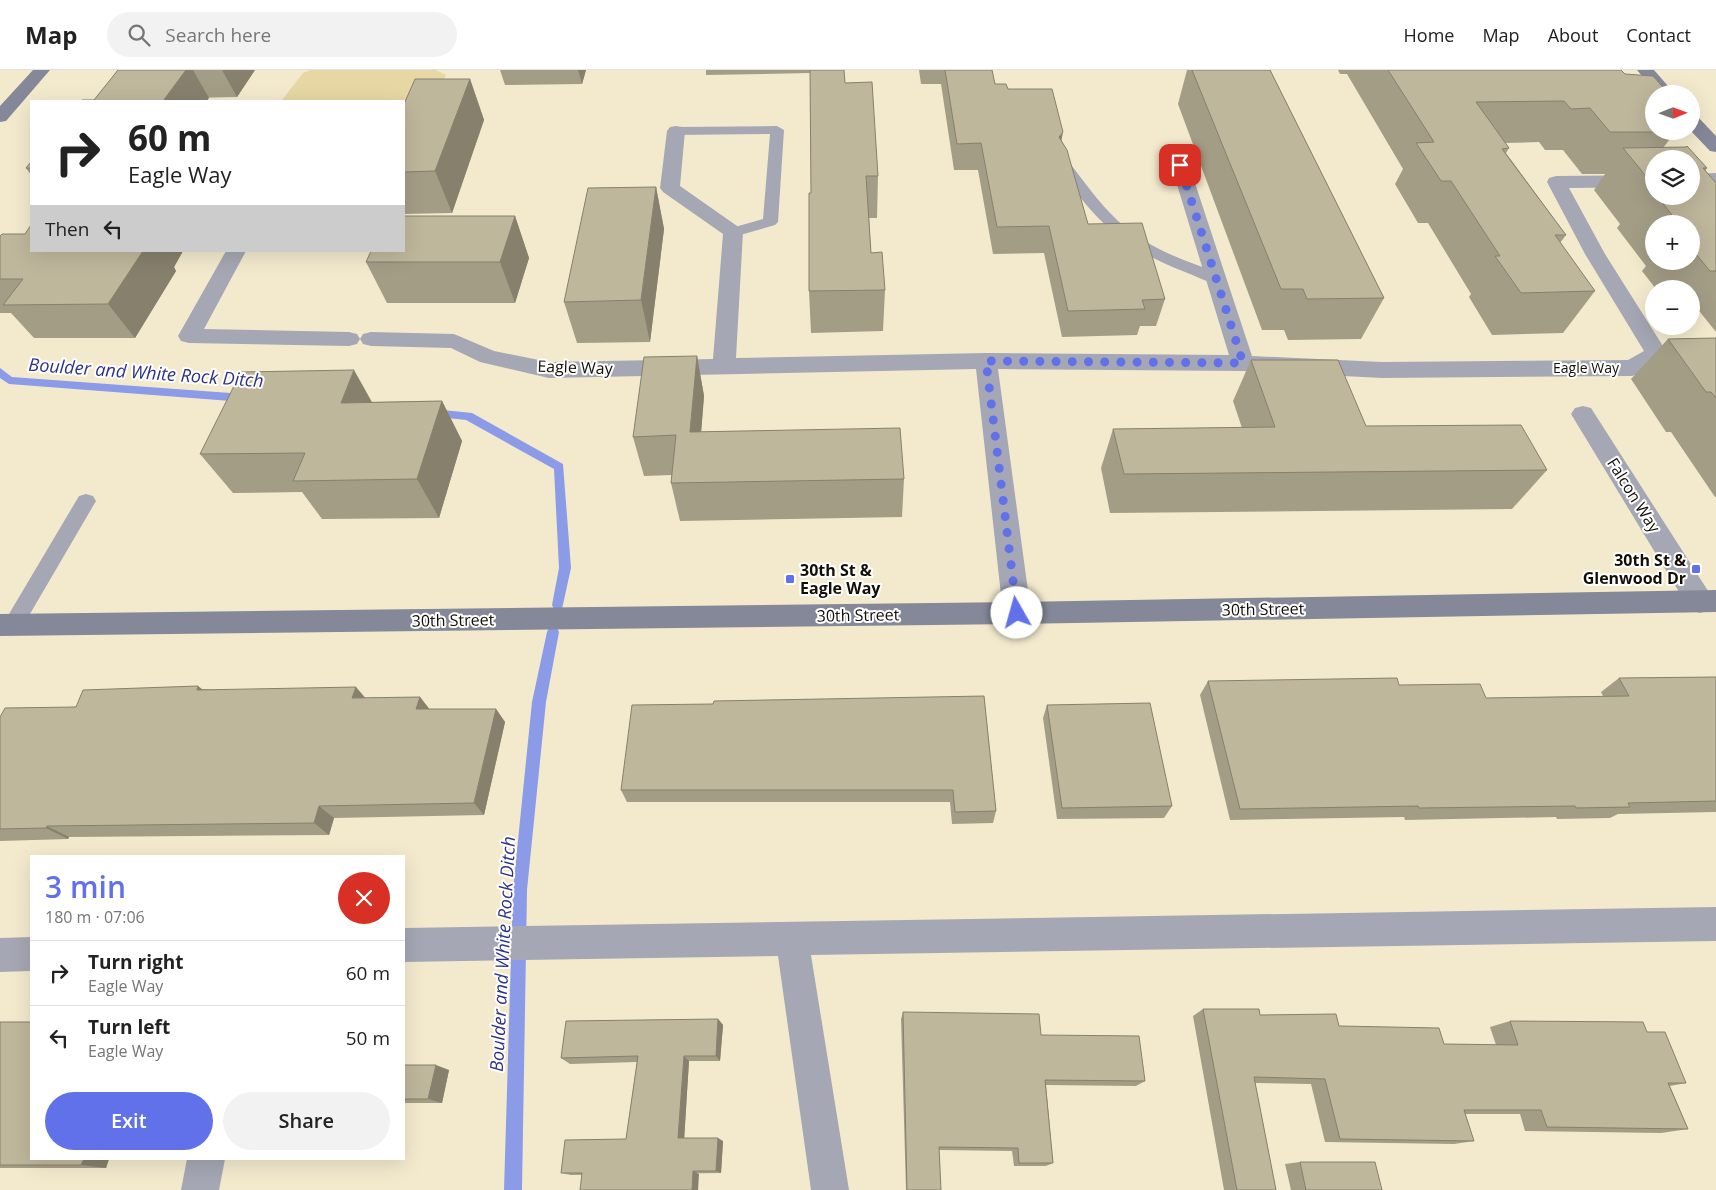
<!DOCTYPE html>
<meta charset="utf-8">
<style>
body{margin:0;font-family:"Open Sans",sans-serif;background:#f2f2f2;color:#222;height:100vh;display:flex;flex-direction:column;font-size:19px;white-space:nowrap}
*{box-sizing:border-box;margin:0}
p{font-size:16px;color:#767676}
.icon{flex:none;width:28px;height:28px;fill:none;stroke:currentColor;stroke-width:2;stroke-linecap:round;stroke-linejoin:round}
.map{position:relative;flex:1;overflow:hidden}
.panel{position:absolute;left:30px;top:785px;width:375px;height:305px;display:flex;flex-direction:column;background:#fff;border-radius:0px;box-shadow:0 5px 20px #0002}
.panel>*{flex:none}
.banner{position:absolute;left:30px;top:30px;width:375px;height:152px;border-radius:0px;box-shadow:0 5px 20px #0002;background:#fff;color:#222;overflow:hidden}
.needle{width:32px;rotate:89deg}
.tools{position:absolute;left:1645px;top:15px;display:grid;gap:10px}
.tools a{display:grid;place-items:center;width:55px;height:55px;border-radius:50%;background:#fff;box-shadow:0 5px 20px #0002;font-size:25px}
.pin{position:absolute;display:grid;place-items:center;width:42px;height:42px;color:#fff;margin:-21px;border-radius:10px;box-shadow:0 2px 8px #0006}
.me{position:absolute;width:55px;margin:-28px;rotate:353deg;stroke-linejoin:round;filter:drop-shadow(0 0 4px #0008)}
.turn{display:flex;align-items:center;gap:18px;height:105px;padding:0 15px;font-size:22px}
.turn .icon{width:65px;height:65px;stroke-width:2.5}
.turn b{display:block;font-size:35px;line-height:42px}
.then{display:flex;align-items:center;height:48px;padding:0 15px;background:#0003;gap:10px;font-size:19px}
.round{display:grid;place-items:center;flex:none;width:52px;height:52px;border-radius:26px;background:#f2f2f2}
.overview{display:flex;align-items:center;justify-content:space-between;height:85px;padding:0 15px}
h1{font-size:30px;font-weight:600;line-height:38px;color:#6171e9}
.primary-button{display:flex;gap:10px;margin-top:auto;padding:10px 15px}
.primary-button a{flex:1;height:58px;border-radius:30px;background:#6171e9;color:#fff;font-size:20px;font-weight:600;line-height:58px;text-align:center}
.primary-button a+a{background:#f2f2f2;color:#222}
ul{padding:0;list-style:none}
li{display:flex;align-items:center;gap:15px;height:65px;padding:0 15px;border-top:1px solid #e0e0e0}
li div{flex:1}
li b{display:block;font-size:19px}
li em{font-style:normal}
header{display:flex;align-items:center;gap:30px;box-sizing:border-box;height:70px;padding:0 25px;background:#fff;border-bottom:1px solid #e0e0e0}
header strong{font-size:24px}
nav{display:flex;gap:28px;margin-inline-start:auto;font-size:18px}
.search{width:350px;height:45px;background:#f2f2f2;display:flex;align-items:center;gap:12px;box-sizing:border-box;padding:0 18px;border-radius:28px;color:#767676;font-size:19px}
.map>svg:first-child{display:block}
.green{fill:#e7d7a4}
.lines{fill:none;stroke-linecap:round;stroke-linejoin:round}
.stream{fill:#8b9be7;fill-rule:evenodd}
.lane{fill:#a5a8b4;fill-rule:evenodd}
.street{fill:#a5a8b4;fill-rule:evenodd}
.secondary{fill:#848899;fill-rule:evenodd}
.wall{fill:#a49d86;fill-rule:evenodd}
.shaded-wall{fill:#86806d}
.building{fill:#bfb79c;stroke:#86806d}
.route{stroke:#6171e9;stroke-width:9;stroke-dasharray:0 16.2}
.poi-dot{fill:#6171e9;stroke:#fff;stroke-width:2}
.labels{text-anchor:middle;stroke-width:4;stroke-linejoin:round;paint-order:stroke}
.far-street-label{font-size:14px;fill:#120f06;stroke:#fff}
.street-label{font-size:16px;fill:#120f06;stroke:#fff}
.poi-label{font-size:16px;font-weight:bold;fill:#120f06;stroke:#fff;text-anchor:end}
.water-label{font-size:18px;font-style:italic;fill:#2b3188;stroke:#fff}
</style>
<header>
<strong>Map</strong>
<div class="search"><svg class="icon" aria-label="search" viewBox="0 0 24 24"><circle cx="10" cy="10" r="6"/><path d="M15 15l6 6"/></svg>Search here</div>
<nav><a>Home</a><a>Map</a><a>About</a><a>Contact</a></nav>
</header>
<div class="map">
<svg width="1716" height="1120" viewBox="0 0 1716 1120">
<rect width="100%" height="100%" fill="#f3eace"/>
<polygon class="green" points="311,0 436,0 446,5 433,28 404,37 404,31 283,31 282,30 303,3"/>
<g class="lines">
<g class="stream">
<polygon points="0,298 12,307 244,324 249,328 244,332 9,314 0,308"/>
<polygon points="433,339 472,343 563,394 571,498 562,539 554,539 552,535 559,498 554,399 466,350 429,346 428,343"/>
<polygon points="553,557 557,558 559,562 546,632 527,820 522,1120 504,1120 513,820 532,632 547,562 549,558"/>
</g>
<g class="lane">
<polygon points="777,56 784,60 778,152 775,155 733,167 728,165 725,162 728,159 763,149 770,64 676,65 669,61 676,57"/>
<path d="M1063 90 1068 91C1084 111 1098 132 1117 150 1146 178 1185 191 1222 204L1224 208 1222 212C1210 215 1196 206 1185 202 1121 177 1094 150 1056 94L1058 91Z"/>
<polygon points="86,424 93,426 96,431 20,561 13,564 6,561 2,555 6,549 79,426"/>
</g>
<g class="street">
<path d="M676 56 682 57 685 61 680 116 740 158 743 162 736 288 986 283 1229 285 1171 95 1173 91 1180 89 1187 91 1189 95 1252 286 1382 292 1628 290 1644 281 1585 184 1547 112 1549 108 1556 106 1654 105V117L1569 118 1605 184 1668 284C1662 295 1644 302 1632 306L1382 308 1243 301 998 299 1031 543 1027 551 1017 554 1007 551 1003 543 976 299 549 308 480 292 451 278 371 276 363 274 360 269 363 264 371 262 454 264 494 281 549 292 713 289 723 164 663 122 660 118 667 61 670 57Z"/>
<polygon points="1716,103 1716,115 1691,116 1691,104"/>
<polygon points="226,181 246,181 204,259 349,262 357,264 360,269 357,274 349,276 189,273 181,271 178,266"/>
<polygon points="1583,336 1591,338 1710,524 1713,532 1710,540 1700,543 1690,540 1571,344 1575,338"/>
<polygon points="1716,837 1716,871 811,885 849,1120 811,1120 778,886 404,892 404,858"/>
<polygon points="31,867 31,901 0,902 0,868"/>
<polygon points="187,1089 225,1089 219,1120 181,1120"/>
</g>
<g class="secondary">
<polygon points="33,0 50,0 6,51 0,52 0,36"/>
<polygon points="1637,0 1654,0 1675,24 1657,24"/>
<polygon points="1691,45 1697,46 1716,66 1716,82 1710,81 1691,61"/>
<polygon points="1716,520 1716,542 1017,554 0,566 0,544 1017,532"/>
</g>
</g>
<g class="wall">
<polygon points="118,0 255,0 237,27 94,30"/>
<polygon points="500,0 586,0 582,14 505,15"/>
<polygon points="706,0 844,0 845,13 878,106 877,148 869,148 871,183 885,220 883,261 811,263 809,221 811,123 810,3 706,5"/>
<polygon points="919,0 992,0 995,14 1008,19 1062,71 1088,154 1165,229 1156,256 1140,256 1137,265 1062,267 1044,183 993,184 978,100 954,100 941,14 921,14"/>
<polygon points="1187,0 1270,0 1384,228 1361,269 1288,270 1284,260 1262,260 1178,34"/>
<path d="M1338 0H1621L1625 4 1654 24V61L1675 62 1663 78 1707 98 1705 101 1716 113V262L1700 242H1691V219H1656L1642 201 1646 196 1617 158 1620 154 1594 120 1605 104H1582L1563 80H1545L1539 72 1505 73 1509 78 1506 83 1566 165 1560 173 1595 221 1563 263 1492 265 1469 227 1471 224 1428 153H1418L1395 114 1403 99 1347 4H1340ZM1654 89 1691 126H1654ZM1654 154H1691V191H1654Z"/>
<polygon points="470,9 484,50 452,143 404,144 404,34"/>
<polygon points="31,92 31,105 26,98"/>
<polygon points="656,117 664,159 650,272 577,273 564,232"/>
<polygon points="515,146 529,188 515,233 387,233 366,192"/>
<polygon points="25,164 31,181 183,181 174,197 176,201 135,268 34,268 11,243 0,243 0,166"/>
<polygon points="1716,268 1716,427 1715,427 1671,362 1666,362 1631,309 1668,269"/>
<polygon points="697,286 704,326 701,362 904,409 902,447 680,451 671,413 672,405 644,406 633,367"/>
<polygon points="1251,290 1366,356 1547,400 1512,439 1110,443 1101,398 1113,359 1242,358 1233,331"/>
<polygon points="442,331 462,371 439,448 322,449 302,422 233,423 200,384 372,332"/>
<polygon points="1716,607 1716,742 1618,744 1610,748 1557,749 1556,747 1405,750 1404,747 1230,750 1200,625 1208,611 1399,615 1486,628 1603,626 1601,622 1619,608"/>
<polygon points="203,619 366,628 420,627 429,639 496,639 505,652 484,745 334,748 329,765 69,767 68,769 0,771 0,647"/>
<polygon points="984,626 996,741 993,753 952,754 950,732 627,732 621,720 713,634"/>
<polygon points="1047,635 1172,736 1164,748 1057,749 1043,648"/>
<polygon points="1203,939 1339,956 1444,974 1496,975 1490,957 1510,951 1647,962 1686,1013 1670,1016 1688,1059 1661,1063 1525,1061 1520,1044 1465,1044 1474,1071 1454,1074 1325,1072 1311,1014 1255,1013 1276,1120 1224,1120 1193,946"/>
<polygon points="903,942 1041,965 1145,1011 1136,1016 1046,1015 1053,1093 1046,1096 1014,1096 1012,1081 939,1080 941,1120 906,1120 901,949"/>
<polygon points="718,949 723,955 720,991 689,991 684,1068 723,1071 721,1103 571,1105 561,1103 626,1069 637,992 570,994 561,988"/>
<polygon points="0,952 31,1089 109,1089 106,1098 0,1098"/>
<polygon points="404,995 449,1000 442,1033 404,1033"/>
<polygon points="1300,1092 1382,1120 1291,1120 1285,1094"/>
</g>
<g class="shaded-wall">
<polygon points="186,0 193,0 209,28 207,31 163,31"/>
<polygon points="222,0 255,0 237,27"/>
<polygon points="578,0 586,0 582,14"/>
<polygon points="470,9 484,50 452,143 435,101"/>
<polygon points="1063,62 1058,89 1059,67"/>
<polygon points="656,117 664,159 650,272 641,230"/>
<polygon points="515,146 529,188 515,233 500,192"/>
<polygon points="143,181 183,181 174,197 176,201 135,268 108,234"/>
<polygon points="697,286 704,326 698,401 690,362"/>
<polygon points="354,300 377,341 341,333"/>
<polygon points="442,331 462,371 439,448 417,409"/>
<polygon points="198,616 215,629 197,620"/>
<polygon points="356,617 368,631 352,628"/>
<polygon points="420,627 431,641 416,639"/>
<polygon points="496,639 505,652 484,745 474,733"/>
<polygon points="319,736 334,748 329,765 314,753"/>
<polygon points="47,756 69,767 68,769 46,758"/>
<polygon points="718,949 723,955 720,991 716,986"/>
<polygon points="684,986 689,991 684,1072 678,1068"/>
<polygon points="436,995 449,1000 442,1033 428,1029"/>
<polygon points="718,1068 723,1071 721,1103 716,1101"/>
<polygon points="84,1089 109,1089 106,1098 81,1095"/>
<polygon points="693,1101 699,1104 698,1120 692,1120"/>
</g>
<g class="building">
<polygon points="118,0 186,0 163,31 81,31 82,30 94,30"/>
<polygon points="810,0 844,0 845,13 872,12 878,106 866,106 871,183 882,182 885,220 809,221 809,123 811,123"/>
<polygon points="945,0 992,0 995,14 1006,14 1008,19 1052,19 1063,62 1059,67 1067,80 1088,154 1142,153 1165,229 1142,230 1145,239 1068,241 1049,156 997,157 981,73 957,74"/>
<polygon points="1192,0 1270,0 1384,228 1307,229 1303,219 1281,219"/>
<polygon points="1388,0 1621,0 1625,4 1653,6 1669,24 1654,24 1654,61 1675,62 1610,62 1590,38 1571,39 1564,31 1476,32 1509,78 1502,79 1566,165 1555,165 1595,221 1521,223 1495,186 1500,186 1451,111 1441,111 1416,73 1434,72"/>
<polygon points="415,9 470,9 435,101 404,102 404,34"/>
<polygon points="1687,76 1707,98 1703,98 1716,113 1716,201 1710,201 1691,178 1691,154 1679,154 1657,126 1691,126 1691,89 1654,89 1654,116 1623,78 1686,77"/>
<polygon points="31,92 31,98 26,98"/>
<polygon points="1648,116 1654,116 1654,123"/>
<polygon points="656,117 641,230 564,232 588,118"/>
<polygon points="404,146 515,146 500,192 366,192 371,181 404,181"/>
<polygon points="31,155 31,181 143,181 108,234 3,235 23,209 0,209 0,166 2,164 25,164"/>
<polygon points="1716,268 1716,328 1711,322 1706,322 1668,269"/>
<polygon points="697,286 690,362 900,358 904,409 671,413 676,365 633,367 644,287"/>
<polygon points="1251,290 1338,290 1366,356 1521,355 1547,400 1124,404 1113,359 1275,357"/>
<polygon points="354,300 341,333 442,331 417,409 293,411 305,383 200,384 241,302"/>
<polygon points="1716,607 1716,731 1628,733 1630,737 1576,738 1575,736 1419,738 1418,736 1240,739 1208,611 1397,608 1399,615 1480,614 1486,628 1629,626 1619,608"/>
<polygon points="198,616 197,620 356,617 352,628 420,627 416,639 496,639 474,733 319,736 314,753 47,756 46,758 0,759 0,647 5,638 76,637 83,620"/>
<polygon points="984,626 996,741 955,742 953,720 621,720 632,635 713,634 714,631"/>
<polygon points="1150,633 1172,736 1062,738 1047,635"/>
<polygon points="1203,939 1259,939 1260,945 1336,944 1339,956 1439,958 1444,974 1518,975 1510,951 1643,952 1647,962 1665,962 1686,1013 1668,1013 1688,1059 1547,1057 1541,1040 1464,1040 1474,1071 1340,1069 1325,1009 1254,1007 1276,1120 1237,1120"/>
<polygon points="903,942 1039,944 1041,965 1139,966 1145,1011 1045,1010 1053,1093 1019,1093 1018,1078 939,1077 941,1120 907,1120"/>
<polygon points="718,949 716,986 684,986 678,1068 718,1068 716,1101 693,1101 692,1120 580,1120 582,1103 561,1103 565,1070 626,1069 638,986 561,988 566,951"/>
<polygon points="0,952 31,952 31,1089 84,1089 81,1095 0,1095"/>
<polygon points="404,995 436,995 428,1029 404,1029"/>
<polygon points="1300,1092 1375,1092 1382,1120 1306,1120"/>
</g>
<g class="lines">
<polyline class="route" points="1017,543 986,291 1243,293 1180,95"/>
</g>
<g class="poi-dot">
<rect x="1691" y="494" width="10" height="10" rx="2.5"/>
<rect x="785" y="504" width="10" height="10" rx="2.5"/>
</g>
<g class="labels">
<g class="far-street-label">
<text x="1586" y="303">Eagle Way</text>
</g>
<g class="street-label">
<text transform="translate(575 297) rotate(2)" y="6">Eagle Way</text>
<text transform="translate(1634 425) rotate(58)" y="6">Falcon Way</text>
<text transform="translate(1263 539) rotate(-1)" y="6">30th Street</text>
<text transform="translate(858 545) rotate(-1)" y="6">30th Street</text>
<text transform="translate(453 550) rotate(-1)" y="6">30th Street</text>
</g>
<g class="poi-label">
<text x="1686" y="496">30th St &amp;<tspan x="1686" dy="18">Glenwood Dr</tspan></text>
<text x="800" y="506" text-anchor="start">30th St &amp;<tspan x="800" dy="18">Eagle Way</tspan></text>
</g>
<g class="water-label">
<text transform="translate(146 303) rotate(4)" y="6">Boulder and White Rock Ditch</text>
<text transform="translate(503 884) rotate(-87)" y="6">Boulder and White Rock Ditch</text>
</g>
</g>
</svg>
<div class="tools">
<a><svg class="needle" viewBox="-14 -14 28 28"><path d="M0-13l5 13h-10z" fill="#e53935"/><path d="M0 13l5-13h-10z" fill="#767676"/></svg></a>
<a><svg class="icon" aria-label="layers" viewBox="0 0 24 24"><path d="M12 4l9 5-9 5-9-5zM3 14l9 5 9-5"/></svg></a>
<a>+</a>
<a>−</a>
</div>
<div class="pin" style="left:1180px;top:95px;background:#d93025"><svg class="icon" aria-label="arrive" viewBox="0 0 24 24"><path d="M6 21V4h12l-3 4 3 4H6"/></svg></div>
<svg class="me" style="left:1017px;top:543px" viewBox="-20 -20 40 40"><circle r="19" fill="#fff"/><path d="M0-13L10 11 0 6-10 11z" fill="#6171e9"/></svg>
<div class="banner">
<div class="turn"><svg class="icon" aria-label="right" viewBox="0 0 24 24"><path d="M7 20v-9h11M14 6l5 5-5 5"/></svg><div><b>60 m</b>Eagle Way</div></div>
<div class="then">Then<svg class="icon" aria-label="left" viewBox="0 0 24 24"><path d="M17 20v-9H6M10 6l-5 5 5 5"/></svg></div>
</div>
<section class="panel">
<div class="overview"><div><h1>3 min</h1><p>180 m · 07:06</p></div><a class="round" style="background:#d93025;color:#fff"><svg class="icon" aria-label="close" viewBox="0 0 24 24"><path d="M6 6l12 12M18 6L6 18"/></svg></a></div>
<ul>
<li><svg class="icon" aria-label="right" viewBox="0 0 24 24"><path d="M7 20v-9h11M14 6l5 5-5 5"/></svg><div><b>Turn right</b><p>Eagle Way</p></div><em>60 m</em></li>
<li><svg class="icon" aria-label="left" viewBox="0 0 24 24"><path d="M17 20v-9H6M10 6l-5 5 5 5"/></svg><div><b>Turn left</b><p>Eagle Way</p></div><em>50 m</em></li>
</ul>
<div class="primary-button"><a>Exit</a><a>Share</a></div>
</section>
</div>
